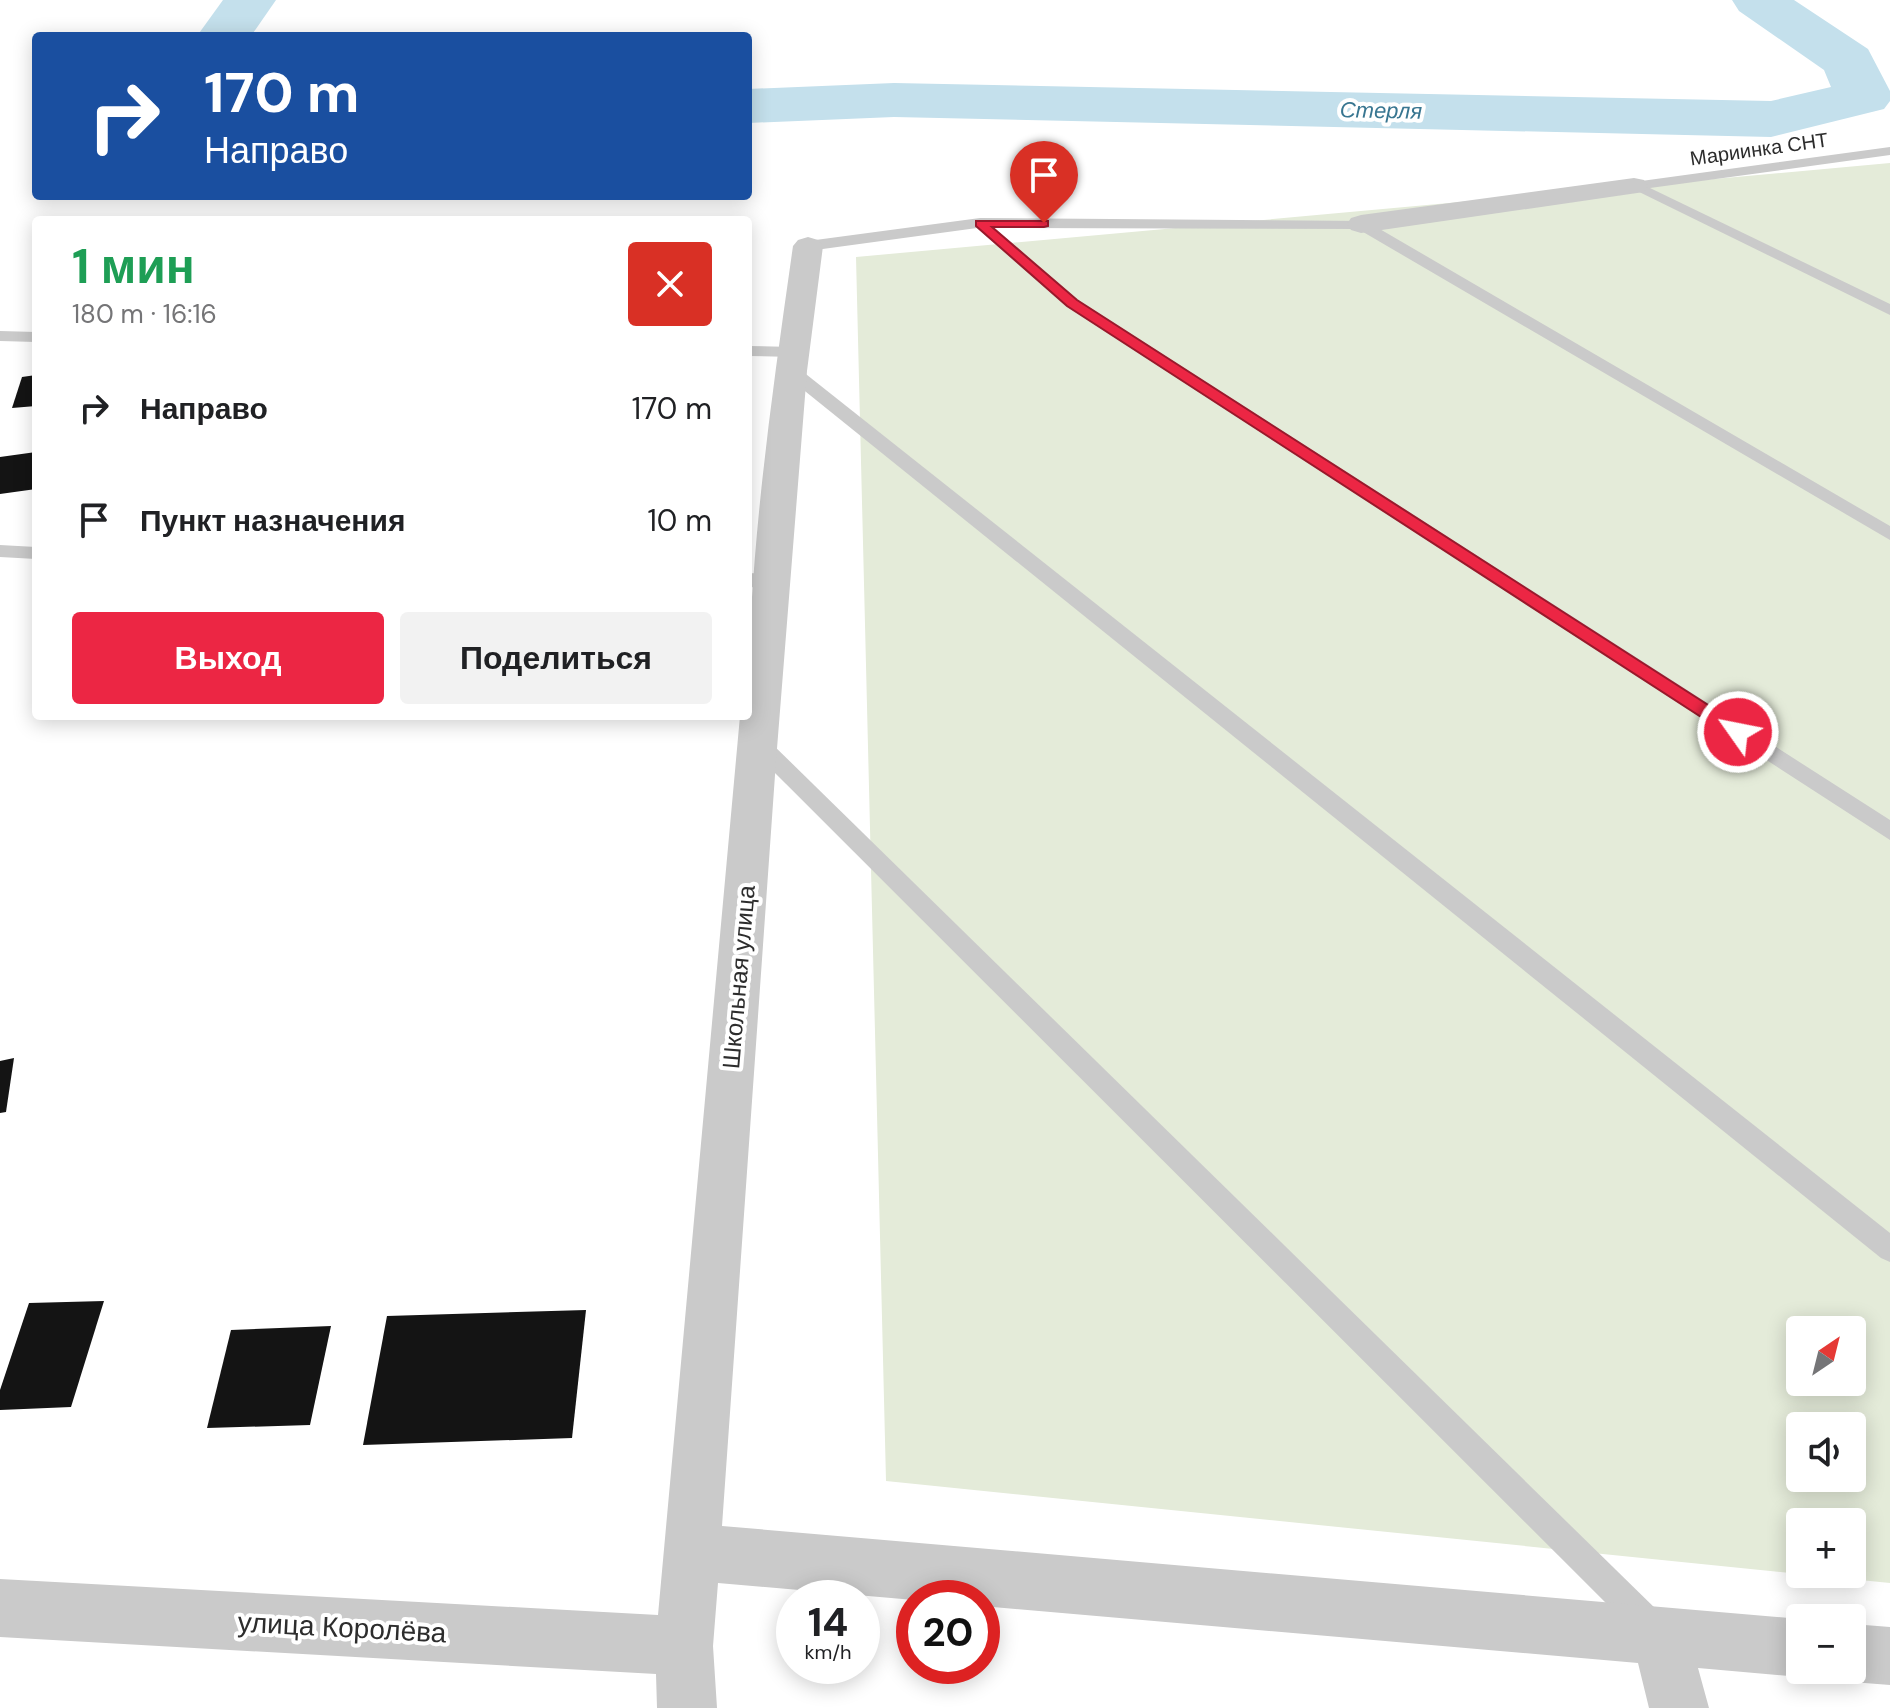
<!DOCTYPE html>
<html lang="ru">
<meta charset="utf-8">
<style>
body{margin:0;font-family:"DM Sans",sans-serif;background:#f2f2f2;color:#202124;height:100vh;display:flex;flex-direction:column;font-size:30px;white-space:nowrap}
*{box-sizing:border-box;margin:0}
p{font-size:26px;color:#757577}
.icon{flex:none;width:44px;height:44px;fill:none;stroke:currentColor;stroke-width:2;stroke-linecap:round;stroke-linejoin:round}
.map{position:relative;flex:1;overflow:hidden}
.details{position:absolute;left:32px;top:216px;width:720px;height:504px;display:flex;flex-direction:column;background:#fff;border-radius:8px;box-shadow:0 4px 20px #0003}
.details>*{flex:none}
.banner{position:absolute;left:32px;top:32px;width:720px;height:168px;border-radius:8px;box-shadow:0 4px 20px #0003;background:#1a4fa0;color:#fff;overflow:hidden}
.needle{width:52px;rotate:35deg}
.controls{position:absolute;left:1786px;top:1316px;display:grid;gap:16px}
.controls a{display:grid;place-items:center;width:80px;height:80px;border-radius:8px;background:#fff;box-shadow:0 4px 20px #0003;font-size:40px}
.speed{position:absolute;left:776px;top:1580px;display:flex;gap:16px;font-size:40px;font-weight:700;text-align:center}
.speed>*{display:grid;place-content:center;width:104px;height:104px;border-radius:50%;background:#fff;box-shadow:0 4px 20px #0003;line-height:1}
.speed small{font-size:20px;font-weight:400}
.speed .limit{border:12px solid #d22;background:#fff;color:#111}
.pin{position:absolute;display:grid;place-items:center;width:68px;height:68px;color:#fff;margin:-82px -34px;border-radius:50% 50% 50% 0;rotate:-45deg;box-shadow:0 0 8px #0007}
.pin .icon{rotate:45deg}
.me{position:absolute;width:88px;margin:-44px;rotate:303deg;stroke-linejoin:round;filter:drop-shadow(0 0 6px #0008)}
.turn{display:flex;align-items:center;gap:28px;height:168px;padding:0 40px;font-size:36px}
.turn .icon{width:104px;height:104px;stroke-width:2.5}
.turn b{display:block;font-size:56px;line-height:68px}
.round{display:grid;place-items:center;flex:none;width:84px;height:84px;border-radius:8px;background:#f2f2f2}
.summary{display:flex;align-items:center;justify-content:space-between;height:136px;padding:0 40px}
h1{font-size:48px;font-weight:700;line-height:60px;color:#1e9e55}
.primary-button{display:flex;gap:16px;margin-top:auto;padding:16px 40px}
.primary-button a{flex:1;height:92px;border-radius:8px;background:#ec2644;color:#fff;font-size:32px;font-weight:700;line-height:92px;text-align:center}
.primary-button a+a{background:#f2f2f2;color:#202124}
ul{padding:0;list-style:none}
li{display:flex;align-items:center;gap:24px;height:112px;padding:0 40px}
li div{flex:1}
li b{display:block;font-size:30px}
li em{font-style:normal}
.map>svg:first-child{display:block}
.green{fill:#e4ebd9;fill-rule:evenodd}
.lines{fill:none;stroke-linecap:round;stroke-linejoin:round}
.river{fill:#c4e0ec;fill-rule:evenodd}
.building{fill:#141414}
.service{fill:#cacaca;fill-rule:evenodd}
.minor{fill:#cacaca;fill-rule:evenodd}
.route{fill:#ec2644;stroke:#99192c;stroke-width:2}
.labels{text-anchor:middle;stroke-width:8;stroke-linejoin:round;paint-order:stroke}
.far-street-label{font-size:20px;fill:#2d2d2d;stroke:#fff}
.far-water-label{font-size:22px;font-style:italic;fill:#387691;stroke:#fff}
.street-label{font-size:24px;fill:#2d2d2d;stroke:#fff}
.near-street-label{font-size:28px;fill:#2d2d2d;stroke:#fff}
</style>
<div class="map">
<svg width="1890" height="1708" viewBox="0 0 1890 1708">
<rect width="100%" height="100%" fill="#fff"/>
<path class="green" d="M1890 163V1583L1800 1574H1852V1522H1800V1574L886 1481 856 257ZM1800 1330H1852V1382H1800ZM1800 1426H1852V1478H1800Z"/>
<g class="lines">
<g class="river">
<polygon points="223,0 276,0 251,36 197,36"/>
<polygon points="1732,0 1794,0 1868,49 1890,91 1890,101 1884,109 1771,137 894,117 748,123 748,89 894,83 1771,101 1831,87 1824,70 1739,11"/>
</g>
</g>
<g class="building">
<polygon points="36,375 36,406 12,408 22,377"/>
<polygon points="36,452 36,489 0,494 0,457"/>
<polygon points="14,1058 6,1112 0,1113 0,1061"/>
<polygon points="104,1301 71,1407 0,1410 0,1390 29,1303"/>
<polygon points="586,1310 572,1438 363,1445 387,1316"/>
<polygon points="331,1326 310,1425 207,1428 231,1330"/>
</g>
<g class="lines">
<g class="service">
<polygon points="1890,147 1890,155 1650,188 1890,304 1890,315 1627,186 1634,182"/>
<polygon points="980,218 1366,221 1890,526 1890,540 1358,229 994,228 1078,300 1890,820 1890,840 1066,306 977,228 808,251 800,246 808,241"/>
<polygon points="0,331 36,332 36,342 0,341"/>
<polygon points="748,346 794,347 802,352 794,357 748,356"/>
<polygon points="791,366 797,367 1890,1233 1890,1262 1881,1258 785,375 783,371 785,367"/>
<polygon points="0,545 36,547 36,559 0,557"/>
<polygon points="748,573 773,574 783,581 773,588 748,587"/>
<polygon points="758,735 765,737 1661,1614 1665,1625 1661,1636 1650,1640 1639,1636 751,749 748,743 751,737"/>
</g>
<g class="minor">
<polygon points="1634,178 1644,180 1648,186 1644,192 1361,233 1351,230 1347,224 1351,218 1361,215"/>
<path d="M808 237 818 240 823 246 807 371 776 761 722 1526 1800 1619V1670H1818L1800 1677 1698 1668 1709 1708H1649L1638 1663 982 1606V1598L914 1600 718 1583 713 1646 717 1708H657L656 1674 0 1637V1579L658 1615 740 716H748C748 559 771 401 793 246L798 240Z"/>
<polygon points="1852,1624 1890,1627 1890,1685 1852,1682 1831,1674 1830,1670 1852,1670"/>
</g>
</g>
<polygon class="route" points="976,221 1048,221 1048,226 1044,227 992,227 1077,300 1744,728 1747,732 1744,737 1732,737 1067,306 976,226"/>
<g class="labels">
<g class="far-street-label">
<text transform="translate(1759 149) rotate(-8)" y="7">Мариинка СНТ</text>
</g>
<g class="far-water-label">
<text transform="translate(1381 110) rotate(1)" y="8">Стерля</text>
</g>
<g class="street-label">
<text transform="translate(739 977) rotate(-85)" y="8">Школьная улица</text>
</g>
<g class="near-street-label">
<text transform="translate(342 1627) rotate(3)" y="10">улица Королёва</text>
</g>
</g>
</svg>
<div class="controls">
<a><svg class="needle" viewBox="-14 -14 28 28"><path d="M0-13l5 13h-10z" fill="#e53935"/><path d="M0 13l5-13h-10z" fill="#757577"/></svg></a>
<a><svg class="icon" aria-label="sound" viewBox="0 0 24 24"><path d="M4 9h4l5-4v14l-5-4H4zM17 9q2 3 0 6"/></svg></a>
<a>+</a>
<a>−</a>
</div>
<div class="speed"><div>14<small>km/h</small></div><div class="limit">20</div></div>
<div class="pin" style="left:1044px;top:223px;background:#d93025"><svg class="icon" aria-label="arrive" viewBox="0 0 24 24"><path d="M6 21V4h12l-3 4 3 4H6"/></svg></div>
<svg class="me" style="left:1738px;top:732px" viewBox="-20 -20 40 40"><circle r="17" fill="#ec2644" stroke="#fff" stroke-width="3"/><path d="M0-11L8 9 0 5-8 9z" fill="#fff"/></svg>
<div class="banner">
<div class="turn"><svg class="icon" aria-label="right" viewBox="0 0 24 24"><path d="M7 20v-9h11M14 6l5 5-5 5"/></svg><div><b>170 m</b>Направо</div></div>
</div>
<section class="details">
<div class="summary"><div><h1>1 мин</h1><p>180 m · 16:16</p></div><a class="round" style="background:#d93025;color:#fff"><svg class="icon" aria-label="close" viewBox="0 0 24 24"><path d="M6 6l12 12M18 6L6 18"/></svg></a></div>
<ul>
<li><svg class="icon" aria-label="right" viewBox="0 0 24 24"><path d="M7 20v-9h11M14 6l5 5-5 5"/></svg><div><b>Направо</b></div><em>170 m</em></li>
<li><svg class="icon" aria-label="arrive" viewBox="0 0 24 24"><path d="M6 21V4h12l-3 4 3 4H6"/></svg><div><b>Пункт назначения</b></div><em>10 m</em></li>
</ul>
<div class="primary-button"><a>Выход</a><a>Поделиться</a></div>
</section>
</div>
